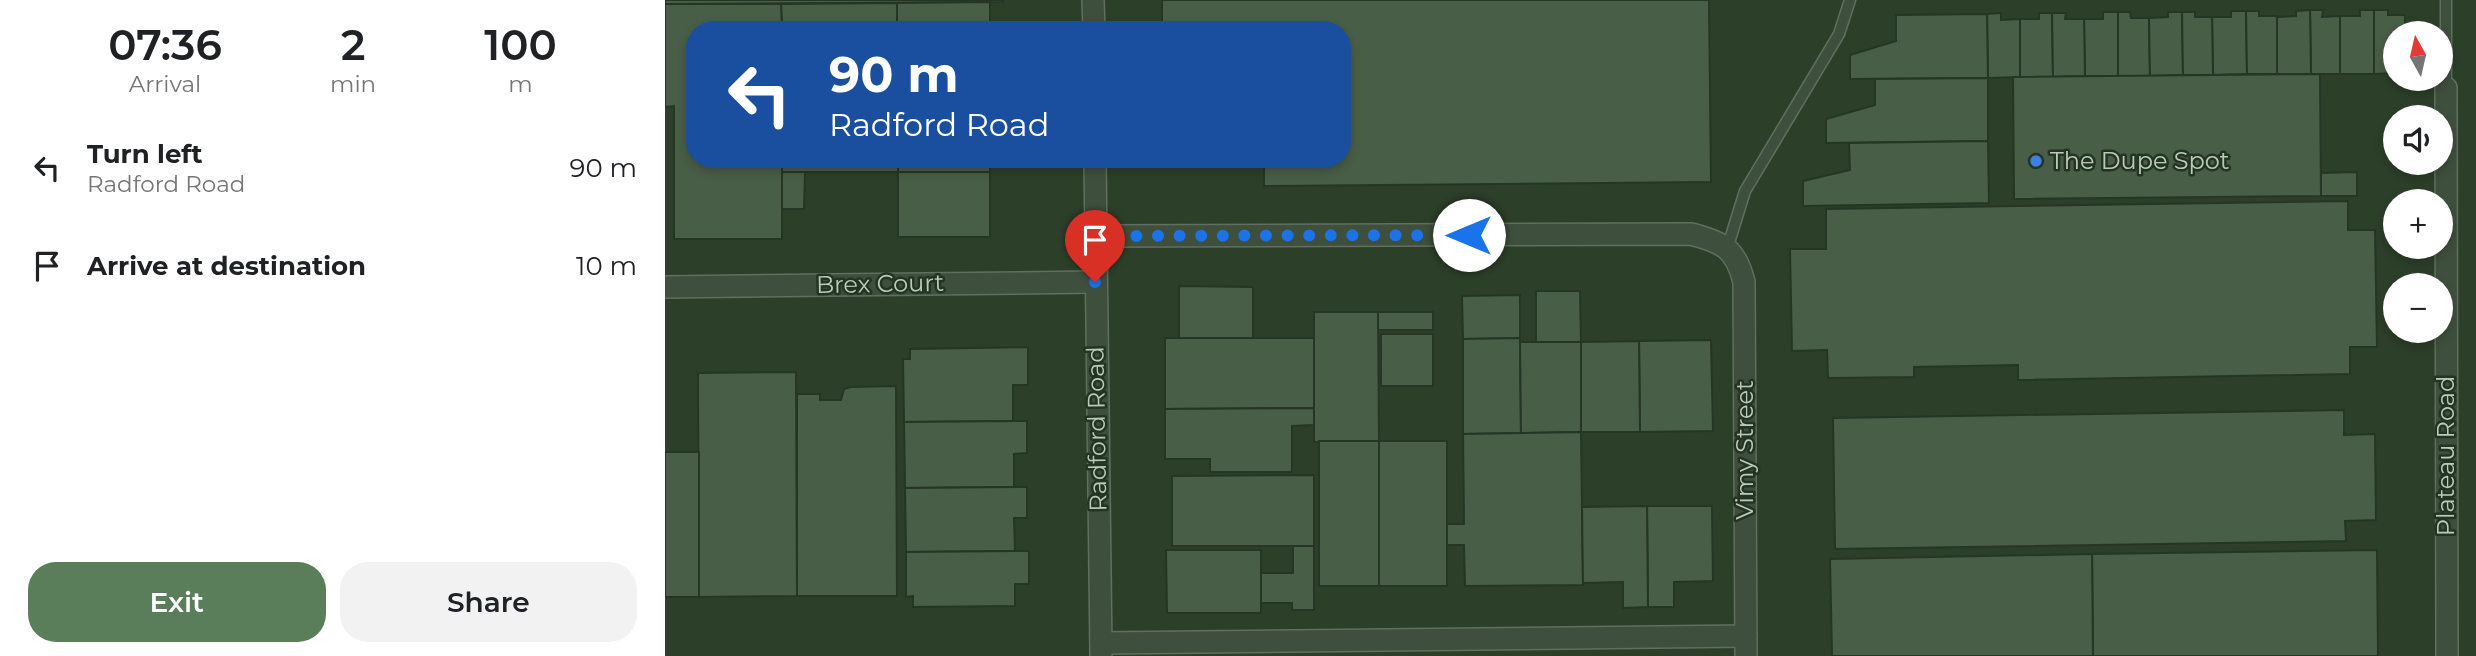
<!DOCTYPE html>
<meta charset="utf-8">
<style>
body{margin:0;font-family:Montserrat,sans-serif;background:#f2f2f2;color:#202124;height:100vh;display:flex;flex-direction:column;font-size:26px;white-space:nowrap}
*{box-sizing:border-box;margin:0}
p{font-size:23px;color:#757577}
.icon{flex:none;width:38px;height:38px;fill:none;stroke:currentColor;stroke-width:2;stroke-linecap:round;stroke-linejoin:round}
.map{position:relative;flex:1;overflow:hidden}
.panel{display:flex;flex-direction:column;background:#fff;width:665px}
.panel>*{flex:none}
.top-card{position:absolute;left:21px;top:21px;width:665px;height:147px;border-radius:28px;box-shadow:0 4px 10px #0003;background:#1a4fa0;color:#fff;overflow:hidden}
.needle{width:46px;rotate:352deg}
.fabs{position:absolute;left:1718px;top:21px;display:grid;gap:14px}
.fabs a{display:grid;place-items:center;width:70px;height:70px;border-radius:50%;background:#fff;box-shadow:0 4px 10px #0003;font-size:35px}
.pin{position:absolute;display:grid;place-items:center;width:60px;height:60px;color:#fff;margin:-72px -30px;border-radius:50% 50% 50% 0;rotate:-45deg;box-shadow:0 0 7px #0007}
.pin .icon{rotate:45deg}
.me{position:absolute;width:77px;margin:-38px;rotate:270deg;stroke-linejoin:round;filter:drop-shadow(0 0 5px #0008)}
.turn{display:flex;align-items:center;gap:24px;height:147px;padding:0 28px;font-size:32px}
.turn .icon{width:91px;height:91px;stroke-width:2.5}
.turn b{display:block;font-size:49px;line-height:60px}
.eta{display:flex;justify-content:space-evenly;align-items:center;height:119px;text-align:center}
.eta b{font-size:42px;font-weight:600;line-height:49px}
.primary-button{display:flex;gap:14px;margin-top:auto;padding:14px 28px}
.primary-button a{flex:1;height:80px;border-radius:28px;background:#5a7d5a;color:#fff;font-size:28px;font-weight:600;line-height:80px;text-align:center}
.primary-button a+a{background:#f2f2f2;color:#202124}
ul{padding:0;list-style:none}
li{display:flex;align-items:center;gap:21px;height:98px;padding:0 28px}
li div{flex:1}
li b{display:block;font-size:26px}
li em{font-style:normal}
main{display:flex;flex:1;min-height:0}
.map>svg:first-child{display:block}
.building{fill:#495e46;stroke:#263624;stroke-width:2}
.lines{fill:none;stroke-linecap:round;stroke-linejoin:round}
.service-casing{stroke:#606f5e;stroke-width:13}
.minor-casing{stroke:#606f5e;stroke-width:24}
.service{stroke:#3f4f3d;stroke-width:10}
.minor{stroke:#3f4f3d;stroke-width:21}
.route{stroke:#1a73e8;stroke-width:12;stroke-dasharray:0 21.6}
.shop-dot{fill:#3f7fe0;stroke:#243422;stroke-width:2.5}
.labels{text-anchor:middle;stroke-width:5;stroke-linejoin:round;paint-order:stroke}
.poi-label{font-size:24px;fill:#bbc9ba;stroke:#243422;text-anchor:start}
.street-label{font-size:24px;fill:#bbc9ba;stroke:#243422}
</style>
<main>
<section class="panel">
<div class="eta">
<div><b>07:36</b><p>Arrival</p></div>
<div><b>2</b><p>min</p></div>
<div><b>100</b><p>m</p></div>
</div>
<ul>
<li><svg class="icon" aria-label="left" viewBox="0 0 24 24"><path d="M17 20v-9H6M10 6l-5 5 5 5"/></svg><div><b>Turn left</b><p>Radford Road</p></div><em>90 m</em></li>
<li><svg class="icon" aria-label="arrive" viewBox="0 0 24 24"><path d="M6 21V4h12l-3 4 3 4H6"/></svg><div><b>Arrive at destination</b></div><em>10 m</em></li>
</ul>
<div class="primary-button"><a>Exit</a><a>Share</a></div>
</section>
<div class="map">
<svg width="1811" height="656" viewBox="0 0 1811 656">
<rect width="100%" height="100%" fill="#2c3f29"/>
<g class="building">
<polygon points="0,0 338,0 338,2 0,4"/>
<polygon points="497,0 1044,0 1046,182 599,186 599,159 677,159 677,30 501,30 497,27"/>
<polygon points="325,2 325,30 232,30 232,3"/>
<polygon points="232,3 232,30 117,30 116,4"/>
<polygon points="0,4 116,4 117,30 30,30 30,159 117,159 117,239 9,239 9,106 0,107"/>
<polygon points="1645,10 1658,10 1657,17 1675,16 1675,74 1646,74"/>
<polygon points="1645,10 1646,74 1612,74 1612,17 1631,16 1631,11"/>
<polygon points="1695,10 1709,10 1709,74 1675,74 1675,16 1695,16"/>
<polygon points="1709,10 1723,10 1723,15 1740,15 1740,33 1731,33 1731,73 1709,74"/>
<polygon points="1566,11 1581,11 1582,74 1548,75 1547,17 1566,17"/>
<polygon points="1581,11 1594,11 1594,16 1612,16 1612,74 1582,74"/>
<polygon points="1438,12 1453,12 1453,76 1420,76 1419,19 1438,19"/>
<polygon points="1453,12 1465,12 1466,18 1484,18 1485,76 1453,76"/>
<polygon points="1503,12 1517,12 1518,75 1485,76 1484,18 1503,17"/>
<polygon points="1517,12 1530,12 1530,17 1547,17 1548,75 1518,75"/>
<polygon points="1336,13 1336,20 1355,19 1355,77 1323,78 1322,14"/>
<polygon points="1374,13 1387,13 1388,77 1355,77 1355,19 1374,19"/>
<polygon points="1387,13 1401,13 1400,19 1419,19 1420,76 1388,77"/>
<polygon points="1322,14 1323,78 1185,79 1185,55 1231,41 1231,15"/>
<polygon points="1655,74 1656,196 1349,199 1348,77"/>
<polygon points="1323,78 1323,141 1161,143 1161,119 1210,105 1210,79"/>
<polygon points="1323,141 1324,203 1138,206 1138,181 1185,170 1184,143"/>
<rect x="117" y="159" width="116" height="13"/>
<rect x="233" y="159" width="92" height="13"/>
<polygon points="117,172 140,172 139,209 117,209"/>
<rect x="233" y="172" width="92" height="65"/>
<polygon points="1692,172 1692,196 1656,196 1656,173"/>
<polygon points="1683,201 1683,230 1710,230 1712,347 1685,347 1685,374 1353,380 1353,365 1249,367 1249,377 1163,378 1162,350 1127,351 1125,249 1161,249 1161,209"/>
<polygon points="514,286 588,287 588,338 514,338"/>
<polygon points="871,291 915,291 916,342 871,342"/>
<polygon points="855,295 855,338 798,339 797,296"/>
<polygon points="649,312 713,312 714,441 649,442"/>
<rect x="713" y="312" width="55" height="18"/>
<rect x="716" y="334" width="52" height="52"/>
<polygon points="500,338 649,338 649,408 500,409"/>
<polygon points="855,338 856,433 798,434 798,339"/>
<polygon points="1046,340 1048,431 975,432 974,341"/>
<polygon points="974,341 975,432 916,432 916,342"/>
<polygon points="855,342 916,342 916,432 856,433"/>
<polygon points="363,347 363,385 348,385 348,421 239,422 238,359 245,359 245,349"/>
<polygon points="131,372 132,596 34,597 33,373"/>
<polygon points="231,386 232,596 132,596 132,394 155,394 155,400 176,400 179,389 186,387"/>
<polygon points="649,408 649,425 627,426 627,472 545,472 545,459 500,459 500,409"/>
<polygon points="1679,410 1679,435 1710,434 1711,520 1680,521 1681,541 1170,549 1168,418"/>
<polygon points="362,421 362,453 349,454 349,487 240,488 239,422"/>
<polygon points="916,432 918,585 800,586 799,545 782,545 782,524 799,524 798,434"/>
<rect x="654" y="441" width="60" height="145"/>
<rect x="714" y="441" width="68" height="145"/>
<rect x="0" y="452" width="34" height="145"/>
<polygon points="649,475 649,546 507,546 507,476"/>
<polygon points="362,487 362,518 349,518 350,551 241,552 240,488"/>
<polygon points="982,506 1047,506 1048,581 1009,582 1009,607 983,607"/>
<polygon points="982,506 983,607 958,608 958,582 918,583 917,507"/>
<polygon points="628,546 649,546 649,610 627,610 627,603 596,603 596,573 628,573"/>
<polygon points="501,550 596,550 596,613 502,613"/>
<polygon points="1712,550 1713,656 1428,656 1427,554"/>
<polygon points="350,551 364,551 364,584 350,584 350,606 248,607 248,596 241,597 241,552"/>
<polygon points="1427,554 1428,656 1167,656 1165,559"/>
</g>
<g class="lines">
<g class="service-casing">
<g id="service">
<polyline points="1781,0 1781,88"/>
<polyline points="1062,249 1080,191 1174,34 1185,0"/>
</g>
</g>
<g class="minor-casing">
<g id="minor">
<polyline points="428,0 429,30"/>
<polyline points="1781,88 1782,656"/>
<polyline points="430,159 436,654"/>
<path d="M431 236 1026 234C1058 242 1071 249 1079 282L1081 656"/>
<polyline points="0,287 430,282"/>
<polyline points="436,643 1081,636"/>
</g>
</g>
<use href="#service" class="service"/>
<use href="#minor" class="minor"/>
</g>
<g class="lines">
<polyline class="route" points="430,282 431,236 804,235"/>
</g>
<circle class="shop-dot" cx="1371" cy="161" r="7"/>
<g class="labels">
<g class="poi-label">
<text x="1385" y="169">The Dupe Spot</text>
</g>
<g class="street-label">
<text transform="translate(215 284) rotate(-1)" y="8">Brex Court</text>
<text transform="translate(432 429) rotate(-91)" y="8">Radford Road</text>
<text transform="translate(1080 450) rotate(-90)" y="8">Vimy Street</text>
<text transform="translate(1781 456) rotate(-90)" y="8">Plateau Road</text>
</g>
</g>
</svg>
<div class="fabs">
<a><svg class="needle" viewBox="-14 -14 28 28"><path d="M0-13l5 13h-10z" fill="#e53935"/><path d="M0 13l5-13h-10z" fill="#757577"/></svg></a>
<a><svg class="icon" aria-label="sound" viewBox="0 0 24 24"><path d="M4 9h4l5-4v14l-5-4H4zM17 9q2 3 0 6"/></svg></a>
<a>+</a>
<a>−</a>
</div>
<div class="pin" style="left:430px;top:282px;background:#d93025"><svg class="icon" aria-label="arrive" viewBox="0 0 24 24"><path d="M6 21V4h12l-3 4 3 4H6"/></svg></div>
<svg class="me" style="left:804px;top:235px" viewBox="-20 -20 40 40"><circle r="19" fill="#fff"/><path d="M0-13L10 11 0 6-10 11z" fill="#1a73e8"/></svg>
<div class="top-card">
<div class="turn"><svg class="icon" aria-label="left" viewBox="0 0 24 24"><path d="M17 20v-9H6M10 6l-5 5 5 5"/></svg><div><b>90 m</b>Radford Road</div></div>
</div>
</div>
</main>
